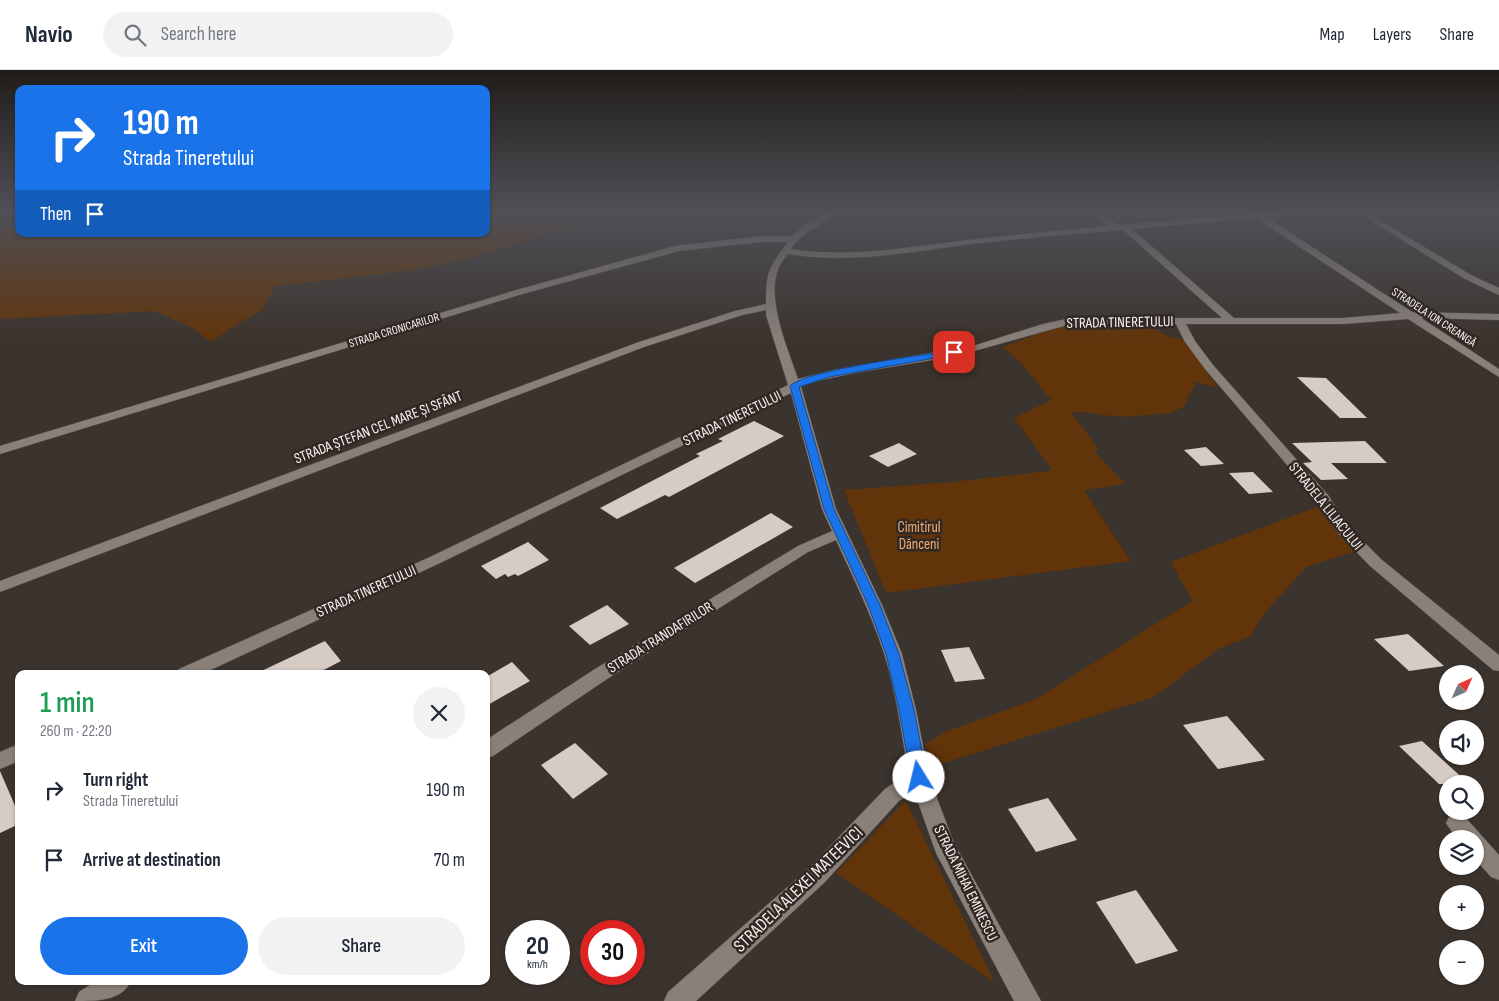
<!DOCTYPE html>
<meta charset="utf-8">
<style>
body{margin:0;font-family:"Sofia Sans Condensed",sans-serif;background:#f2f2f3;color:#1f2937;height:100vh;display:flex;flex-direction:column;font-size:19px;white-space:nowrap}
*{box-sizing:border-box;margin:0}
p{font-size:16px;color:#747a83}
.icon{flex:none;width:28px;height:28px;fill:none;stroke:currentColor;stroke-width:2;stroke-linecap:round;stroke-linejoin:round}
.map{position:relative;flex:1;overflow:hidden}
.sheet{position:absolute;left:15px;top:600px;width:475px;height:315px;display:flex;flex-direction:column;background:#fff;border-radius:10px;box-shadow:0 1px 4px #0004}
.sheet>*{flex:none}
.banner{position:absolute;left:15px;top:15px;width:475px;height:152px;border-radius:10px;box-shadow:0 1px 4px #0004;background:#1a73e8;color:#fff;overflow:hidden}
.needle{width:32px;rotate:45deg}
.controls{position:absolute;left:1439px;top:595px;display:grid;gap:10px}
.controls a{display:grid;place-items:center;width:45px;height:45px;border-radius:50%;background:#fff;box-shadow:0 1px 4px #0004;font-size:25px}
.speed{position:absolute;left:505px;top:850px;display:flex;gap:10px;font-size:25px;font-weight:700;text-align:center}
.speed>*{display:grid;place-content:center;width:65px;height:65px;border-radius:50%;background:#fff;box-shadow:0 1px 4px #0004;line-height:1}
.speed small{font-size:12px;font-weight:400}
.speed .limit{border:8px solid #d22;background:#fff;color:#111}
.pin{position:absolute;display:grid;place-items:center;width:42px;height:42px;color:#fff;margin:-21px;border-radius:10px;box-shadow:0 2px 8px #0006}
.me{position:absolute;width:55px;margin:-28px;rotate:351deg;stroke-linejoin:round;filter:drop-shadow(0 0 4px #0008)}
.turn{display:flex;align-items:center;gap:18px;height:105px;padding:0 25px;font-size:22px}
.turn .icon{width:65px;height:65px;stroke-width:2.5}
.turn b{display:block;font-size:35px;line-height:42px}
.then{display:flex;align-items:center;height:48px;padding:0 25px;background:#0003;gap:10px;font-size:19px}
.round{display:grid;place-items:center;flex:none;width:52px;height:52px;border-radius:26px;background:#f2f2f3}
.headline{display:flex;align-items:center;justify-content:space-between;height:85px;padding:0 25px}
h1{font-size:30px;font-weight:600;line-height:38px;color:#1e9e55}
.button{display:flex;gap:10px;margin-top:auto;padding:10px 25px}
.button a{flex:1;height:58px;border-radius:30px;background:#1a73e8;color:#fff;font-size:20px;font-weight:600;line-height:58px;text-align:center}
.button a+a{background:#f2f2f3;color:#1f2937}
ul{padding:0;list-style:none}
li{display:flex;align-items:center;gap:15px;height:70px;padding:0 25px}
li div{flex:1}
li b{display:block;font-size:19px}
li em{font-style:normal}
header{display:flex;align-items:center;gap:30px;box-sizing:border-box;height:70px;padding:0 25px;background:#fff;border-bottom:1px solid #e0e1e3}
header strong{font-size:24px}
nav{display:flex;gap:28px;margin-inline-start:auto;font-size:18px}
.search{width:350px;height:45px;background:#f2f2f3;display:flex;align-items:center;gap:12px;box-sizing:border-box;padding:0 18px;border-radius:28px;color:#747a83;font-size:19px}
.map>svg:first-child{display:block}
.green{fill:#61340a}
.building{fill:#d6ccc5}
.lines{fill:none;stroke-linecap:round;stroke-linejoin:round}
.minor-casing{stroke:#564f4a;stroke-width:1}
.minor{fill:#898079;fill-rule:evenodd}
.route{fill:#1a73e8;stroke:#114b97}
.labels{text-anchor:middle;stroke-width:5;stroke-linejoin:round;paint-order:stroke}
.far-street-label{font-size:12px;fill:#f9f3f0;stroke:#312924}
.street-label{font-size:15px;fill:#f9f3f0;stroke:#312924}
.park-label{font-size:15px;fill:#f5ab73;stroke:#312924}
.near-street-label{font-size:18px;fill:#f9f3f0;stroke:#312924}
</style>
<header>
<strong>Navio</strong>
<div class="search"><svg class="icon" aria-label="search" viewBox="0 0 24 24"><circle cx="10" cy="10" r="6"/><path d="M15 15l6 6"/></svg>Search here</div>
<nav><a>Map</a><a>Layers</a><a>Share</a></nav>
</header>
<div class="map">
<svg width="1499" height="931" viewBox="0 0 1499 931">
<rect width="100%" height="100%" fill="#3b332d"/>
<g class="green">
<polygon points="0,142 19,142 19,164 486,164 486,142 657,142 659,145 605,150 578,155 466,189 416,200 275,216 261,241 236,255 211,272 191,257 155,241 0,249"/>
<polygon points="1087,253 1147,255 1172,268 1183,269 1218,318 1196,312 1184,336 1172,343 1120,347 1081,342 1072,343 1099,380 1094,381 1125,414 1084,420 1131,491 886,523 844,420 952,412 1049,401 1051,398 1014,348 1051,330 1022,294 1003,277 1061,255"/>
<polygon points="1319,436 1356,481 1306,497 1264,544 1250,567 1220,578 1154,627 931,697 926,674 945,662 1036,629 1192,531 1171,492"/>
<polygon points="906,730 906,731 995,913 836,803"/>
</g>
<g class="building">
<polygon points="1297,307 1326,308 1367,348 1340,348"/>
<polygon points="754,351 784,366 669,427 665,425 617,449 600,438 700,386 696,384 723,371 718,369"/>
<polygon points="1365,371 1387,393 1331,393 1348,409 1321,410 1303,393 1312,392 1292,373"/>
<polygon points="899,373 917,384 888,397 869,386"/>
<polygon points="1206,377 1224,394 1201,396 1184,380"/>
<polygon points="1253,402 1273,422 1249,424 1229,403"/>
<polygon points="771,443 793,457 695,513 674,498"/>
<polygon points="528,472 549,490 518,506 515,504 508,507 505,504 496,509 481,496"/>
<polygon points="607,535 629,554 590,575 569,556"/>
<polygon points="1408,564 1444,596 1409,601 1374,569"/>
<polygon points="325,571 341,591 316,604 255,604"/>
<polygon points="969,577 985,609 955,612 941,580"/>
<polygon points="512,592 530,611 486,636 486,607"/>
<polygon points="1227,646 1265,690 1218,699 1183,655"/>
<polygon points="1422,671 1469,714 1439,714 1399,676"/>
<polygon points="575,673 608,704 573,729 541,695"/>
<polygon points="0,701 19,745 19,754 0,763"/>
<polygon points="1048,728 1077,770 1036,782 1008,739"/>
<polygon points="1136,820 1178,881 1136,894 1096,832"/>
</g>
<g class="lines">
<g class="minor-casing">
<g id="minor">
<path d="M828 142H837C821 157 806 158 791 179 848 188 903 178 959 171 1009 165 1058 161 1108 156L1088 142H1097L1118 155 1257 143 1302 142 1298 144 1266 147 1412 242 1499 244V250L1421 248 1499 299V307L1408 249 1343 254H1186L1195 271 1213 295 1328 425 1349 457 1382 490 1499 585V601L1493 600 1370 496 1338 463 1317 430 1205 299 1185 272 1176 254H1071L956 286 854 303 807 313 801 317 836 439 882 535 902 584 916 640 929 707 954 773 1041 931H1014L936 783 914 721 899 731 824 813 696 931H664L668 922 808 799 885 719 908 703C902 663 896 622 884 583 871 544 853 507 836 470L808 482 607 609 493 686 486 688V670L595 599 798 476 832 461 822 439 791 323 440 493 202 604H176L179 599 430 487 788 315 766 245V240L742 245 644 277 0 522V511L636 273 735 241 766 234C766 200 769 198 788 172H761L679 181 519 225 0 384V376L513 221 675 176 761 166H792L807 153ZM1256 148 1400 243 1343 248H1234L1132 159ZM1123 160 1222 248H1071L1043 254 976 275 834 300 798 309C788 279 765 227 779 197 781 192 785 188 788 184 851 194 909 182 972 174 1023 168 1073 164 1123 160Z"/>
<polygon points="1357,142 1366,142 1471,205 1499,218 1499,225 1465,209"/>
<polygon points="19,674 19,691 0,699 0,682"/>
<polygon points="1457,744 1465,747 1499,785 1499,810 1491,807 1475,789 1475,769 1457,769 1446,753 1449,747"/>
<path d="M96 911H131C122 931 97 931 75 931L79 922Z"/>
</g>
</g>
<use href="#minor" class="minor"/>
</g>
<linearGradient id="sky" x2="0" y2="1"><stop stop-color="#201c19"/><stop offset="0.52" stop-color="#4f5057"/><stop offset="1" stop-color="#4f5057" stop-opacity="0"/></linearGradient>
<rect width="1499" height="272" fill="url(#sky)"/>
<path class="route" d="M954 280H957V284L829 307 799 317 834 439 880 535 899 584 914 640 927 707 925 712 919 714 914 712 911 707 899 640 886 584 868 535 824 439 790 316C806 300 925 285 954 280Z"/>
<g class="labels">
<g class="far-street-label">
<text transform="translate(1434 247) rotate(33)" y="4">STRADELA ION CREANGĂ</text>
<text transform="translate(394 260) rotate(-17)" y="4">STRADA CRONICARILOR</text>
</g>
<g class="street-label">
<text transform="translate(1120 252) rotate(-1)" y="5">STRADA TINERETULUI</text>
<text transform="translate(732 348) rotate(-26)" y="5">STRADA TINERETULUI</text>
<text transform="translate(378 357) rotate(-21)" y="5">STRADA ȘTEFAN CEL MARE ȘI SFÂNT</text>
<text transform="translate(1326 436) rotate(51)" y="5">STRADELA LILIACULUI</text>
<text transform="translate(366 521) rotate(-24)" y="5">STRADA TINERETULUI</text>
<text transform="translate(660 567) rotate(-32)" y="5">STRADA TRANDAFIRILOR</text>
<text transform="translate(966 813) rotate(64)" y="5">STRADA MIHAI EMINESCU</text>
</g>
<g class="park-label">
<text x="919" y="462">Cimitirul<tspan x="919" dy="17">Dănceni</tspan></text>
</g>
<g class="near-street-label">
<text transform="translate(798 819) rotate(-44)" y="6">STRADELA ALEXEI MATEEVICI</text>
</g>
</g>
</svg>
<div class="controls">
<a><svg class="needle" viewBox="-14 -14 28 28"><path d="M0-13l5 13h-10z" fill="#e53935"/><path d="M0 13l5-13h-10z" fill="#747a83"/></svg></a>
<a><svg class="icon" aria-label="sound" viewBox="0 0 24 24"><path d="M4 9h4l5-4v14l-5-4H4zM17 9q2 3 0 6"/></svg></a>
<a><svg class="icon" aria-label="search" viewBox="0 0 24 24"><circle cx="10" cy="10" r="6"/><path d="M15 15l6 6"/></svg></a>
<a><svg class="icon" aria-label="layers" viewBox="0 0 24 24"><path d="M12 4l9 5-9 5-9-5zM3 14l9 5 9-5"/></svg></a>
<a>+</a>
<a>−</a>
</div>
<div class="speed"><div>20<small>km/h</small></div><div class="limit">30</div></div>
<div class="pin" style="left:954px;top:282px;background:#d93025"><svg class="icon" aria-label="arrive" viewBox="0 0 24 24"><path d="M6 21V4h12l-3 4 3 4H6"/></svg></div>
<svg class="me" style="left:919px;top:707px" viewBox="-20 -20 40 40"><circle r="19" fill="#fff"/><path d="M0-13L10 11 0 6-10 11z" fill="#1a73e8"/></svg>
<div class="banner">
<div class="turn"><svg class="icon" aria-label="right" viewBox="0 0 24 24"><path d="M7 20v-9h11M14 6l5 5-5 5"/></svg><div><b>190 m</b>Strada Tineretului</div></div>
<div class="then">Then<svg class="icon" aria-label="arrive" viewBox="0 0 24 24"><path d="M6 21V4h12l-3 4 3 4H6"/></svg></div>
</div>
<section class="sheet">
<div class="headline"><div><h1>1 min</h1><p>260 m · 22:20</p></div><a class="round"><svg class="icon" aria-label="close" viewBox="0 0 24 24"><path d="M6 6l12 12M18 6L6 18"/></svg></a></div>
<ul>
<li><svg class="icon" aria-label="right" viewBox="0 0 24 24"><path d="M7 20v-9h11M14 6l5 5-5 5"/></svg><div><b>Turn right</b><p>Strada Tineretului</p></div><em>190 m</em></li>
<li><svg class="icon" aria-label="arrive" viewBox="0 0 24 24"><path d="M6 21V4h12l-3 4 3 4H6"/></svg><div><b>Arrive at destination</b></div><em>70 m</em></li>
</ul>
<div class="button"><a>Exit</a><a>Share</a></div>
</section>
</div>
